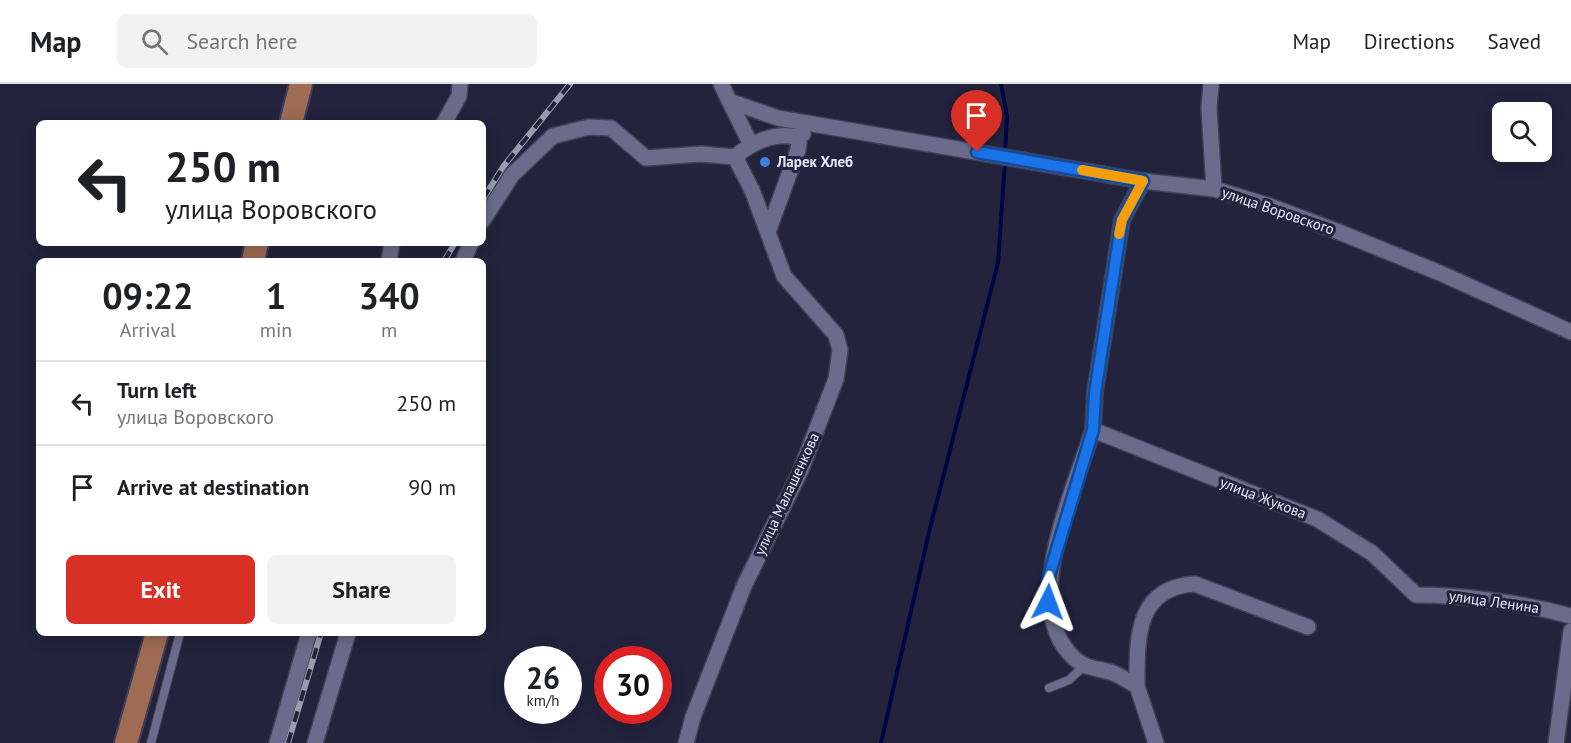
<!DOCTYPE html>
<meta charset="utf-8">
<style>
body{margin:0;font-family:"PT Sans",sans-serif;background:#f2f2f2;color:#202124;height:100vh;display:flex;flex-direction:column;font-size:22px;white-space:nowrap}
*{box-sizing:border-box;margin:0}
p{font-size:20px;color:#757577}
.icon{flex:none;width:33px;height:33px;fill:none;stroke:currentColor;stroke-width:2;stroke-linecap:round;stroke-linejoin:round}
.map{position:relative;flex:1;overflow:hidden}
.panel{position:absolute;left:36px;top:174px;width:450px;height:378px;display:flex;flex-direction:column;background:#fff;border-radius:9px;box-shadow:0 3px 15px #0003}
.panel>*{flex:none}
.top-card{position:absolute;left:36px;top:36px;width:450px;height:126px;border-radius:9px;box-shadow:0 3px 15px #0003;background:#fff;color:#202124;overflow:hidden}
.buttons{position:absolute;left:1492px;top:18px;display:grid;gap:12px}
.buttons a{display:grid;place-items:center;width:60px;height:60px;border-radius:9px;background:#fff;box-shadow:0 3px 15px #0003;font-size:30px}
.speed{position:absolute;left:504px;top:562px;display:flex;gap:12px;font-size:30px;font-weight:700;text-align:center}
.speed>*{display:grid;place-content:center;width:78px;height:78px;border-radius:50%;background:#fff;box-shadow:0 3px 15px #0003;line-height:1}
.speed small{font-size:15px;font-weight:400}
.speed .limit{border:9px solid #d22;background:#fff;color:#111}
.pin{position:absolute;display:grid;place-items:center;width:51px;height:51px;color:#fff;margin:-62px -26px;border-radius:50% 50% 50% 0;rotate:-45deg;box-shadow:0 0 6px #0007}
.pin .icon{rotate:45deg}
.me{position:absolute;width:66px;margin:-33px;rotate:3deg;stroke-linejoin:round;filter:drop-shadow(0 0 4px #0008)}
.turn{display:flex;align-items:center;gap:21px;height:126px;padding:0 30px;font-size:27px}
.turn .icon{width:78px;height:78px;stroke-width:2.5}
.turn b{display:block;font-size:42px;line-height:51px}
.eta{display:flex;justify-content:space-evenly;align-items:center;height:102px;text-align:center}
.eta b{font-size:36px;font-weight:800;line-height:42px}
.button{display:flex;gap:12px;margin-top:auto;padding:12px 30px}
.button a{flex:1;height:69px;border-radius:9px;background:#d93025;color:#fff;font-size:24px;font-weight:800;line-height:69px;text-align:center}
.button a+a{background:#f2f2f2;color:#202124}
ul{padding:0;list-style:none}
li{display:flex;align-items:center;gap:18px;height:84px;padding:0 30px;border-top:2px solid #e0e0e0}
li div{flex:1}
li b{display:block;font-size:22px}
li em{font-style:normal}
header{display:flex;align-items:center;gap:36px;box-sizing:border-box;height:84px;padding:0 30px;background:#fff;border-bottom:2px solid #e0e0e0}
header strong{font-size:28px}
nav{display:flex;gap:33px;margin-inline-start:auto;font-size:21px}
.search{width:420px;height:54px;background:#f2f2f2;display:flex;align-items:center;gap:15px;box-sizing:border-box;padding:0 21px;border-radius:9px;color:#757577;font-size:22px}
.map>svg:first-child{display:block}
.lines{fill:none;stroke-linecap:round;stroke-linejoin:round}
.stream{stroke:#000645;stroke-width:4}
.lane-casing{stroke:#424057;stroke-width:10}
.street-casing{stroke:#424057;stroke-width:18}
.primary-casing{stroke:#424057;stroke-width:26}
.lane{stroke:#6b6b8b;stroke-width:8}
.street{stroke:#6b6b8b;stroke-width:15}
.primary{stroke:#9f6b53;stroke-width:22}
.rail-casing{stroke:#9b9bb0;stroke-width:6}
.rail{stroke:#24233e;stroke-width:4;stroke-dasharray:11;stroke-linecap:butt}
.route-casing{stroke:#114b97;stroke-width:15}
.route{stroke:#1a73e8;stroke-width:10}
.slow{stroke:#f59e0b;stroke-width:10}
.shop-dot{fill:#3f7fe0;stroke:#24233e;stroke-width:2}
.labels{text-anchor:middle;stroke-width:6;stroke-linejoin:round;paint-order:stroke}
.poi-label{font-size:15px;font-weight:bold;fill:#e7e8fa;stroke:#24233e;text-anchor:start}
.street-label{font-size:15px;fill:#e7e8fa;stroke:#24233e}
</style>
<header>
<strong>Map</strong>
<div class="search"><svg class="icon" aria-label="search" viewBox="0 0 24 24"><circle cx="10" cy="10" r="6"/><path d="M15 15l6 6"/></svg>Search here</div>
<nav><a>Map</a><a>Directions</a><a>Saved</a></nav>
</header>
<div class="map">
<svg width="1571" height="659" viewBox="0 0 1571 659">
<rect width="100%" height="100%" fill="#24233e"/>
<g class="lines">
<g class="stream">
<polyline points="1001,0 1007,32 1005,69"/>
<polyline points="881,659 930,444 998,179 1005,77"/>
</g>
<g class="lane-casing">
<g id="lane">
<polyline points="1049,604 1069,596 1084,582"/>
<polyline points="151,659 180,549"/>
</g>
</g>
<g class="street-casing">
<g id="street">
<polyline points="721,0 750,59"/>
<polyline points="1211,0 1209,24 1214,105"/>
<polyline points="729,17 778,34 1143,97 1214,105 1267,121 1339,148 1440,189 1571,248"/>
<polyline points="444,39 459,12 460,0"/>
<path d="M483 136 512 91 553 52 589 43 611 44 646 74 701 70 735 73C751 59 773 48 796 53"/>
<polyline points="768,148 798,66 799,58 796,53 803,50"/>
<polyline points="389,177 392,159"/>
<polyline points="463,177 471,159"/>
<polyline points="1093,346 1095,308 1122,136 1143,97"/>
<path d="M1137 602C1137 556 1135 503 1195 500L1308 543"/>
<polyline points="277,659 309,549"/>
<polyline points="315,659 348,549"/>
<polyline points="686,659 693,633 744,502 800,388 836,295 840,266 836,251 784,192 752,106 735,73"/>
<path d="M1156 659 1137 602C1129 598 1121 592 1113 589 1099 584 1086 585 1075 575 1018 525 1074 406 1093 346L1317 435 1372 469 1416 511C1466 511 1523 519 1571 532"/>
<polyline points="1556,659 1571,547"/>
</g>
</g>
<g class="primary-casing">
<g id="primary">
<polyline points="291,39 301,0"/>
<polyline points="253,177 257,159"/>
<polyline points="126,659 157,549"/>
</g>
</g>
<use href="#lane" class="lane"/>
<use href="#street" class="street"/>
<use href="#primary" class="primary"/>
<g class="rail-casing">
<g id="rail">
<polyline points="483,115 503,83 570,0"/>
<polyline points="444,177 455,159"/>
<polyline points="288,659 321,549"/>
</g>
</g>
<use href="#rail" class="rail"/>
</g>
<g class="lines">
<g class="route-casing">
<polyline id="route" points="977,68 1143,97 1122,136 1095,309 1093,346 1049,492 1048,518"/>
</g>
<use href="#route" class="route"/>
<polyline class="slow" points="1082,86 1143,97 1122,136 1119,150"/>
</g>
<circle class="shop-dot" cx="765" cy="78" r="6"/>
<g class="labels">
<g class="poi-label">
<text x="777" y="83">Ларек Хлеб</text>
</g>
<g class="street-label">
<text transform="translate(1278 127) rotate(19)" y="5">улица Воровского</text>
<text transform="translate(787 410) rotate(-65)" y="5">улица Малашенкова</text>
<text transform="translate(1263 414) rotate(21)" y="5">улица Жукова</text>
<text transform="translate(1494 518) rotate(8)" y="5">улица Ленина</text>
</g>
</g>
</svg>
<div class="buttons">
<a><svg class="icon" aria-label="search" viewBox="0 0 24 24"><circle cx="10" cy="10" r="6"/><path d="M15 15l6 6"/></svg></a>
</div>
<div class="speed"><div>26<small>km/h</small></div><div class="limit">30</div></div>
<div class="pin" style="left:977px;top:68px;background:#d93025"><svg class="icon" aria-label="arrive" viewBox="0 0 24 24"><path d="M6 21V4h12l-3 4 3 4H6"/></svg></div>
<svg class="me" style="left:1048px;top:518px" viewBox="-20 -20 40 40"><path d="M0-17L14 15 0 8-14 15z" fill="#1a73e8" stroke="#fff" stroke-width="4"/></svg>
<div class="top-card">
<div class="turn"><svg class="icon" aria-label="left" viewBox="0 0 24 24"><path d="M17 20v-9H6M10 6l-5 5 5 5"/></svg><div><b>250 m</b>улица Воровского</div></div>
</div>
<section class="panel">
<div class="eta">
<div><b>09:22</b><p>Arrival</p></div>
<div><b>1</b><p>min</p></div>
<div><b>340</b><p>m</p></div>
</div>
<ul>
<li><svg class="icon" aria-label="left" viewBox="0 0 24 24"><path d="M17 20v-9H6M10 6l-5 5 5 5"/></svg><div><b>Turn left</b><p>улица Воровского</p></div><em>250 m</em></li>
<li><svg class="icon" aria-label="arrive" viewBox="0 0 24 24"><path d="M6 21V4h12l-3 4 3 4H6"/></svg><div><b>Arrive at destination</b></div><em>90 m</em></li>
</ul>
<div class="button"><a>Exit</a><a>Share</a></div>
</section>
</div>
